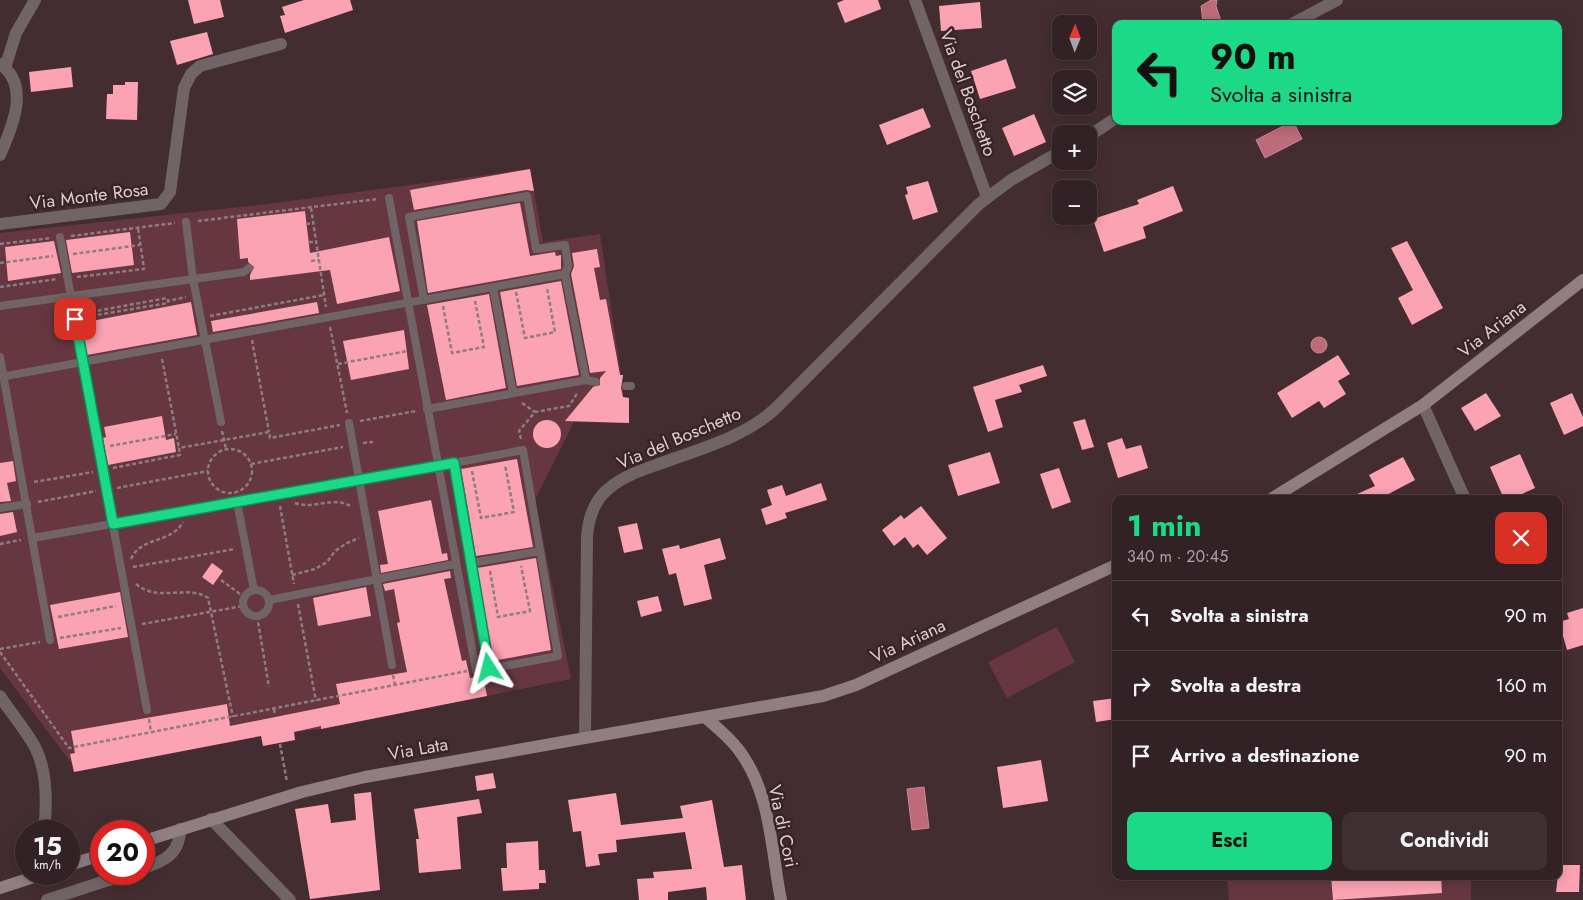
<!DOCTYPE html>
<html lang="it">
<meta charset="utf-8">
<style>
body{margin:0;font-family:Jost,sans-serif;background:#3e2f32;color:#f1f3f6;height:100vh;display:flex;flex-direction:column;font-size:19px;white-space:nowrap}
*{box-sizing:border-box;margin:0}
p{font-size:16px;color:#a9a4a7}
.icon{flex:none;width:28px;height:28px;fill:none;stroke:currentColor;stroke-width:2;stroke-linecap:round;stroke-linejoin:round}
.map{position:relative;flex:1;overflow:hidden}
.drawer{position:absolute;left:1112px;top:495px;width:450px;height:385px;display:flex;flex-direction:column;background:#332225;border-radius:10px;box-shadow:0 2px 12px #0003,0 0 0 1px #4e3f42}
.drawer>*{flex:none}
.guide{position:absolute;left:1112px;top:20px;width:450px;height:105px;border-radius:10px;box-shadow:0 2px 12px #0003,0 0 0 1px #4e3f42;background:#1cd988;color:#111;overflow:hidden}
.needle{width:32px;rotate:1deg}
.tools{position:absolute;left:1052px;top:15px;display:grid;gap:10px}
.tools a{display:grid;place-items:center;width:45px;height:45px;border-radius:10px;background:#332225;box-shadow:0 2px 12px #0003,0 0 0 1px #4e3f42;font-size:25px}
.speed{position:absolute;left:15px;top:820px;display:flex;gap:10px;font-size:25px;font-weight:700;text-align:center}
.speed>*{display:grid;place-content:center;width:65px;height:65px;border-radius:50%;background:#332225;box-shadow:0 2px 12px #0003,0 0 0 1px #4e3f42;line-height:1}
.speed small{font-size:12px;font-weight:400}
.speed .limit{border:8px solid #d22;background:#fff;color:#111}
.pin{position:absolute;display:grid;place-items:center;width:42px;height:42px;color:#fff;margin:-21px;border-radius:10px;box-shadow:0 2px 8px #0006}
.me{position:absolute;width:55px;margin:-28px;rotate:351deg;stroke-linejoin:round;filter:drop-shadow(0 0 4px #0008)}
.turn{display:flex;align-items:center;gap:18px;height:105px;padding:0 15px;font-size:22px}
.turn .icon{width:65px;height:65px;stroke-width:2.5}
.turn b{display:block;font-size:35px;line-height:42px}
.round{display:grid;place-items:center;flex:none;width:52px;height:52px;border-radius:10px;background:#3e2f32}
.headline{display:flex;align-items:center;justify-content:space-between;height:85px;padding:0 15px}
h1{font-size:30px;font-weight:700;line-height:38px;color:#1cd988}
.cta{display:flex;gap:10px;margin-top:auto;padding:10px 15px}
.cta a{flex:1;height:58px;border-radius:10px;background:#1cd988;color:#111;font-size:20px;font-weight:700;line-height:58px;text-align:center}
.cta a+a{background:#3e2f32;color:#f1f3f6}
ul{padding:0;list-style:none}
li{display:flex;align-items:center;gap:15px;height:70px;padding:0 15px;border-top:1px solid #4e3f42}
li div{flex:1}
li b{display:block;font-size:19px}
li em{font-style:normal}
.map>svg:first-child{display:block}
.green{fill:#663741}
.water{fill:#bd6a7b;stroke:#c78894}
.building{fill:#fba2b3}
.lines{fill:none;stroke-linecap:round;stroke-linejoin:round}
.path{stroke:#8f7c7f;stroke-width:2.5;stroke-dasharray:4 2.5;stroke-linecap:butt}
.lane{stroke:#706466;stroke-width:8}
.street{stroke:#706466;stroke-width:12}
.secondary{stroke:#917e81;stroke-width:12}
.route-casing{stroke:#128d58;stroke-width:12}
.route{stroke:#1cd988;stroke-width:9}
.labels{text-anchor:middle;stroke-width:5;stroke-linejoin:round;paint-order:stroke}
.street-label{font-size:18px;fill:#ddced0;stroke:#392327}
</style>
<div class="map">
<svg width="1583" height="900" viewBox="0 0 1583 900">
<rect width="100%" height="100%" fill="#442d31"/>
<g class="green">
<polygon points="530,169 543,242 600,234 621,375 623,375 623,397 629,398 629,423 574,422 535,500 571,679 321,729 294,732 295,740 263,746 261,736 74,772 72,764 0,668 0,233 259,205"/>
<polygon points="1057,627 1075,662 1007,698 988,662"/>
<polygon points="1227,876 1471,876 1471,900 1229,900"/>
</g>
<g class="water">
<polygon points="1211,0 1217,0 1216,6 1222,24 1203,23 1201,6"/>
<polygon points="1293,121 1302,139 1265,158 1256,140"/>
<circle cx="1319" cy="345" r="8"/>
<polygon points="924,787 929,828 912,830 907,789"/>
</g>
<g class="building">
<polygon points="188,0 220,0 224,17 194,24"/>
<polygon points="304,0 350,0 353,10 285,33 280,16 285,15 282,7"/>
<polygon points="844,0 878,0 881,9 845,23 837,3"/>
<polygon points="980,2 982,28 941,31 939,6"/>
<polygon points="207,32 213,54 177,65 170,41"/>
<polygon points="1006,59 1016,88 980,99 971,71"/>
<polygon points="71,67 73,87 31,92 29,72"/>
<polygon points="125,82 138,82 137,120 106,119 107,94 113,94 113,85 125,85"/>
<polygon points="923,108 931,127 887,145 879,125"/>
<polygon points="1034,114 1046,142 1014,156 1002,128"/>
<polygon points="530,169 534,191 526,190 414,210 410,190"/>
<polygon points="928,181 938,212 913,220 905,195 908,194 906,187"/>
<polygon points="1173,186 1183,211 1143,227 1146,238 1104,252 1093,219 1139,204 1137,200"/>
<polygon points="520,203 530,256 555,252 556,256 561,255 561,269 428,293 417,221"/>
<polygon points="305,211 310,253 389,237 400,291 337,304 330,270 250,280 250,275 254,267 248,262 248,258 240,259 237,219"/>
<polygon points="130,232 134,265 72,273 66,240"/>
<polygon points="54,241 61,273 8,281 5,247"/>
<polygon points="1407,241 1443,308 1412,325 1398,298 1413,290 1391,248"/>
<polygon points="597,249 600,267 594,268 600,300 606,299 620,375 623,375 621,388 623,397 629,398 629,423 565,421 593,387 600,385 600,378 606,371 590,373 571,274 574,266 572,253"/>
<polygon points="561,281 579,375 517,386 500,292"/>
<polygon points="489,294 506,388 446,400 427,305"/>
<polygon points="191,302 197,335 87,355 81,323"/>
<polygon points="317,302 319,313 213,332 211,321"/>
<polygon points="404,330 409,369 351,380 343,341"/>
<polygon points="1338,355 1350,374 1338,381 1346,394 1324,408 1319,401 1292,418 1277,393"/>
<polygon points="1043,365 1047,376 1019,385 1022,392 995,400 1003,427 988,432 973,387"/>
<polygon points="1486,393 1501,416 1475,431 1461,408"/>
<polygon points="1572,393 1583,417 1583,426 1564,435 1550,403"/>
<polygon points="162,416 166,440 174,438 176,452 108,465 103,438 106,437 104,427"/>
<polygon points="1085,419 1094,447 1082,450 1073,422"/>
<circle cx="547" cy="434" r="14"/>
<polygon points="1122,438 1126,449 1141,445 1148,468 1118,478 1107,443"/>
<polygon points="990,452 1000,483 958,496 948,465"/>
<polygon points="1520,454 1535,488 1511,499 1504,499 1490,467"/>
<polygon points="1403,457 1415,480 1379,499 1346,499 1375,486 1369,475"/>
<polygon points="517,459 533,547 476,556 461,469"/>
<polygon points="13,461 16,481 7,483 11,501 0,502 0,463"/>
<polygon points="1059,468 1071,502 1052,509 1040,474"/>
<polygon points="821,483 827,500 785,513 787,518 766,525 761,509 772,505 767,490 782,485 786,496"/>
<polygon points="431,500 442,554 447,553 448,560 381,573 380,565 388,564 378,511"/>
<polygon points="921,506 947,538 927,555 918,544 913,548 905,537 894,546 882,530 901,515 904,519"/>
<polygon points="13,512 17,532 0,536 0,514"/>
<polygon points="637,523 643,549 624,553 618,527"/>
<polygon points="720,538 726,559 704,565 712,599 684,606 676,573 669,575 662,549 679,545 680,549"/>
<polygon points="536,558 551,650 493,661 477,568"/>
<polygon points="212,563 223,571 213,585 202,577"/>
<polygon points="450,571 451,578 444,579 462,661 466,660 470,678 483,676 487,696 321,729 321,726 294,732 295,740 263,746 261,736 74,772 70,754 75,753 71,731 227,704 230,726 340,704 336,684 407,672 397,623 400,622 394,589 385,591 383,584"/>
<polygon points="366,587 371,616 318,626 313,598"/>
<polygon points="120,592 128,637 59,649 50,605"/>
<polygon points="658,596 662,611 641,617 637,601"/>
<polygon points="1583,608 1583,645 1567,650 1559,622 1569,619 1567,613"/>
<polygon points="1116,698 1116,719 1096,722 1093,701"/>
<polygon points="1041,760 1048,801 1003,808 997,767"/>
<polygon points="493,773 496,788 477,791 475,776"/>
<polygon points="371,792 380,890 310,899 295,809 328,804 331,823 356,820 354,794"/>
<polygon points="616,793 621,825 683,818 680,806 712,800 724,867 742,865 746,900 707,900 706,887 668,892 668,900 639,900 637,879 654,878 653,872 692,869 685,832 616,840 617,852 598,854 600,865 586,867 581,831 573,832 568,800"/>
<polygon points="479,799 482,813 457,817 461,869 419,873 416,839 419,839 414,809"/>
<polygon points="538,841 539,870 545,870 546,883 539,883 539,889 503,891 501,868 507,868 506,843"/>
<polygon points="1559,865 1580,865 1579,892 1556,892"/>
<polygon points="1331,876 1441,876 1442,893 1333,900"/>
</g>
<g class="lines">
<g class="path">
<polyline points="311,208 326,307"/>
<polyline points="198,221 378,199"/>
<polyline points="306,224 313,223"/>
<polyline points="71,236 175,223"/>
<polyline points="309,242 316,242"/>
<polyline points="0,244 51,238"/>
<polyline points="73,254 140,245"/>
<polyline points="311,261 319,260"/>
<polyline points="0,263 53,256"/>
<polyline points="77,277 144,269 138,228"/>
<polyline points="0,287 57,279"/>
<polyline points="516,292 525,338 555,332 547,288"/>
<polyline points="443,306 452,353 484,347 475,301"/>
<polyline points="85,313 167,298 168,301 186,297"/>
<polyline points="210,316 324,295"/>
<polyline points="85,317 168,303 168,301"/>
<polyline points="330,327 347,413"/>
<polyline points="252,340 269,432"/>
<polyline points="162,359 179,448"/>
<polyline points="338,364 407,351"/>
<polyline points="522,403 535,412"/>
<polyline points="360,421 416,411"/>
<polyline points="222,431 226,449"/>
<polyline points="521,439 519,431 535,412 569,406 578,392"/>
<polyline points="363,443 373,442"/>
<polyline points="110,446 176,434"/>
<circle cx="230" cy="471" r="22"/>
<polyline points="251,464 343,447"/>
<polyline points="113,468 180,455 179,448 269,432 270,438 340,425"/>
<polyline points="472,471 481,518 514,512 505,465"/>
<polyline points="34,482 93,472"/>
<polyline points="117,488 208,471"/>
<polyline points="38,502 96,491"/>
<path d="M295 503C314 510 334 495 352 507"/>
<polyline points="280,506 294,584"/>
<polyline points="0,544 21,540"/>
<path d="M131 559C141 536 171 544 183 522"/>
<polyline points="133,567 235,549"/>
<polyline points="490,571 498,617 530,611 521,566"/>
<polyline points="292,575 315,569 327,562 335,551 347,543 359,538"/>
<polyline points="221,580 244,597"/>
<path d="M136 584C158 603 188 584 208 598L233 717"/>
<polyline points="298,604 316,701"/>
<polyline points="257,616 269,687"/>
<polyline points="58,617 116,606"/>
<polyline points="142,624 243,606"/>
<polyline points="60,638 121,628"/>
<polyline points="0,649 40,642"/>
<polyline points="0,652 69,748 467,671"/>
<polyline points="393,675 395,685"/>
<polyline points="274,709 275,715"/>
<polyline points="149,719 151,732"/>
<polyline points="280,744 287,782"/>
</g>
<g class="lane">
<polyline points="389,198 476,670"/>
<polyline points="186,222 193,279 221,422"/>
<polyline points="60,237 147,710"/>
<polyline points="493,287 513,393"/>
<polyline points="424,300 409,217 527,196 536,249 565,245 568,266 565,274 586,380"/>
<polyline points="0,306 244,272 249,268"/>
<polyline points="0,357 50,640"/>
<polyline points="0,377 565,274"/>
<polyline points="626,386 631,386"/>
<polyline points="427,409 586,380 596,382"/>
<polyline points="349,423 392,665"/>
<polyline points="237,502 254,590"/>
<polyline points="0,508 27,504"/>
<polyline points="33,538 454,463 523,450 558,656 489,669 454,463"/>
<polyline points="471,563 540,551"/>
<circle cx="256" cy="603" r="13"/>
<polyline points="269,600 455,564"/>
</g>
<g class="street">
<polyline points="915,0 987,197"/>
<polyline points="1292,24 1337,0"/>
<path d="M0 64C31 85 12 128 0 155"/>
<polyline points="5,68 16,33 35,0"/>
<polyline points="1089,136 1116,118"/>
<polyline points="0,224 161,204 170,192 184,88 191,74 200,66 281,44"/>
<polyline points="1423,405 1465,499"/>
<path d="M0 696C11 713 25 729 35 747 48 772 47 804 44 831"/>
<path d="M585 738 587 537C588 522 592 507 602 495 617 478 639 471 659 464 699 449 744 438 776 408L979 204 1011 180 1061 151"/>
<polyline points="211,819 290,900"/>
<path d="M144 868C165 861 180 853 180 829"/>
<polyline points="47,900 127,874"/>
</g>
<g class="secondary">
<polyline points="1271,499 1423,405 1583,280"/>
<path d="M705 717C716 727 729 737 738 749 771 791 771 850 781 900"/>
<polyline points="144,841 302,792 365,777 823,696 856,685 1116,565"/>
<polyline points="69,865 101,855"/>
<polyline points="0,888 43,874"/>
</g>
</g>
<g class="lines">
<g class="route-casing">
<polyline id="route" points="75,319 113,524 454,463 489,668"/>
</g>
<use href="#route" class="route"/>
</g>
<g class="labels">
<g class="street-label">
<text transform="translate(968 93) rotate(70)" y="6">Via del Boschetto</text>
<text transform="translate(89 196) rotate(-7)" y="6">Via Monte Rosa</text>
<text transform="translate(1492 329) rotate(-38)" y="6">Via Ariana</text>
<text transform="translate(679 438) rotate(-23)" y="6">Via del Boschetto</text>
<text transform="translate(908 641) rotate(-25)" y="6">Via Ariana</text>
<text transform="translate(418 749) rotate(-10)" y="6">Via Lata</text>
<text transform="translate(783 826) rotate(78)" y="6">Via di Cori</text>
</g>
</g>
</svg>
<div class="tools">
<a><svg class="needle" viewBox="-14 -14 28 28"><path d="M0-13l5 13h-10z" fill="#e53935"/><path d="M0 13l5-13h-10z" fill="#a9a4a7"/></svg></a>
<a><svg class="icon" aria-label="layers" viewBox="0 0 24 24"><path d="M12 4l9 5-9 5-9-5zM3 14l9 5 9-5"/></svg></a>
<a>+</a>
<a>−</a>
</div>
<div class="speed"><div>15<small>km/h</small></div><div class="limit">20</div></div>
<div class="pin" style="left:75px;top:319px;background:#d93025"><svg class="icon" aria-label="arrive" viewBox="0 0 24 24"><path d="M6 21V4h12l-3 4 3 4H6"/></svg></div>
<svg class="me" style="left:489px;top:668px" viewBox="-20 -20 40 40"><path d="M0-17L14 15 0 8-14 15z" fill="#1cd988" stroke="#fff" stroke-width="4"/></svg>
<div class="guide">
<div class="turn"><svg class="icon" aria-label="left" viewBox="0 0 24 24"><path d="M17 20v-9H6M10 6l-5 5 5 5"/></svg><div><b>90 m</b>Svolta a sinistra</div></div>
</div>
<section class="drawer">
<div class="headline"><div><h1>1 min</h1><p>340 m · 20:45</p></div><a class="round" style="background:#d93025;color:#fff"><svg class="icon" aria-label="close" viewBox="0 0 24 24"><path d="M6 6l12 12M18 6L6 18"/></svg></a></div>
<ul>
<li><svg class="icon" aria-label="left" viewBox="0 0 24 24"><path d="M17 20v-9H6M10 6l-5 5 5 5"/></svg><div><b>Svolta a sinistra</b></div><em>90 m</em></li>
<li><svg class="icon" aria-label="right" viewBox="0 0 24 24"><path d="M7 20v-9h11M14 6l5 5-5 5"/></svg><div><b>Svolta a destra</b></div><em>160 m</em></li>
<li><svg class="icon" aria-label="arrive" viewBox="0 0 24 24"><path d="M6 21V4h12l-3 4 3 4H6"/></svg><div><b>Arrivo a destinazione</b></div><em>90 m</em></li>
</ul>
<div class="cta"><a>Esci</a><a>Condividi</a></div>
</section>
</div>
